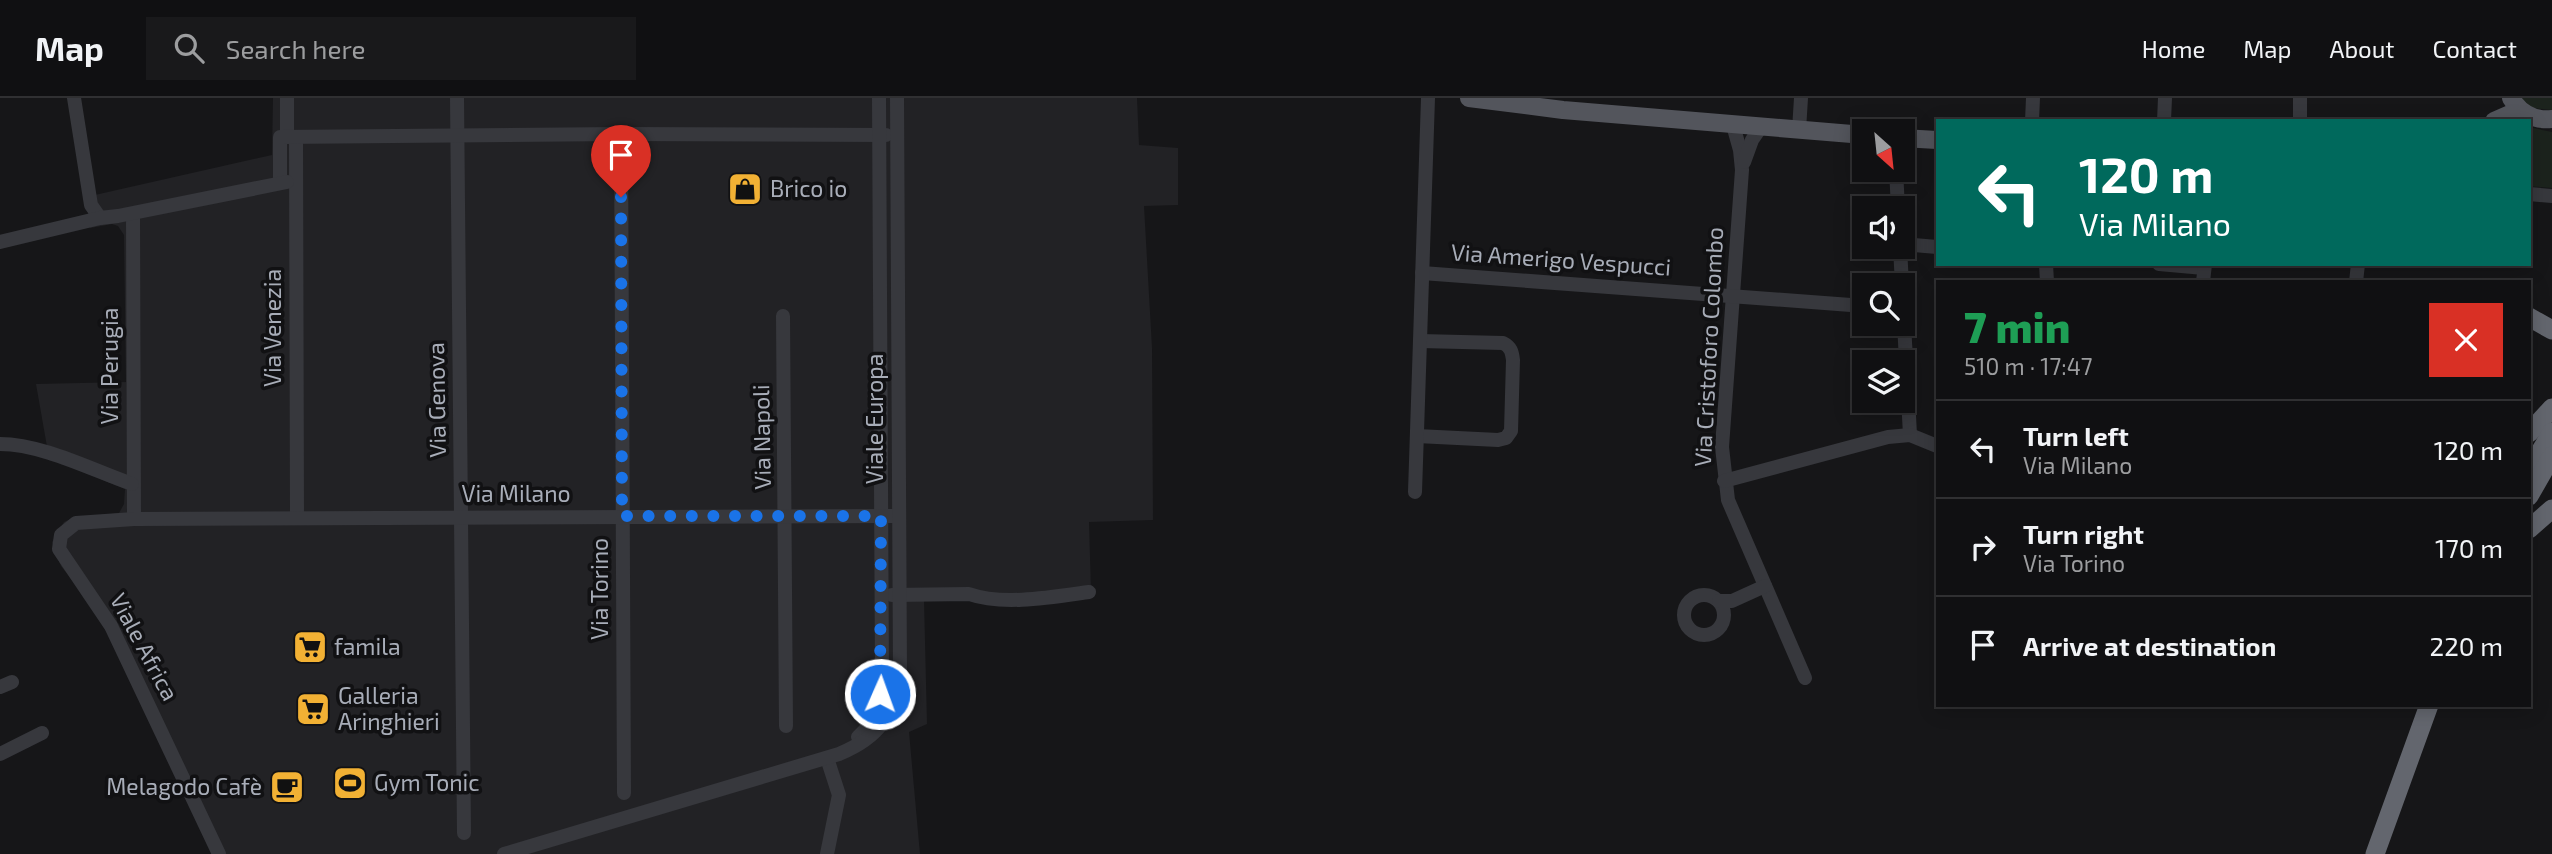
<!DOCTYPE html>
<meta charset="utf-8">
<style>
body{margin:0;font-family:"Exo 2",sans-serif;background:#19191b;color:#f1f3f6;height:100vh;display:flex;flex-direction:column;font-size:26px;white-space:nowrap}
*{box-sizing:border-box;margin:0}
p{font-size:23px;color:#9c9d9f}
.icon{flex:none;width:38px;height:38px;fill:none;stroke:currentColor;stroke-width:2;stroke-linecap:round;stroke-linejoin:round}
.map{position:relative;flex:1;overflow:hidden}
.sheet{position:absolute;left:1936px;top:182px;width:595px;height:427px;display:flex;flex-direction:column;background:#101012;border-radius:0px;box-shadow:0 4px 18px #0003,0 0 0 2px #303032}
.sheet>*{flex:none}
.hud{position:absolute;left:1936px;top:21px;width:595px;height:147px;border-radius:0px;box-shadow:0 4px 18px #0003,0 0 0 2px #303032;background:#00695c;color:#fff;overflow:hidden}
.needle{width:46px;rotate:153deg}
.buttons{position:absolute;left:1852px;top:21px;display:grid;gap:14px}
.buttons a{display:grid;place-items:center;width:63px;height:63px;border-radius:0px;background:#101012;box-shadow:0 4px 18px #0003,0 0 0 2px #303032;font-size:35px}
.pin{position:absolute;display:grid;place-items:center;width:60px;height:60px;color:#fff;margin:-72px -30px;border-radius:50% 50% 50% 0;rotate:-45deg;box-shadow:0 0 7px #0007}
.pin .icon{rotate:45deg}
.me{position:absolute;width:77px;margin:-38px;rotate:2deg;stroke-linejoin:round;filter:drop-shadow(0 0 5px #0008)}
.turn{display:flex;align-items:center;gap:24px;height:147px;padding:0 28px;font-size:32px}
.turn .icon{width:91px;height:91px;stroke-width:2.5}
.turn b{display:block;font-size:49px;line-height:60px}
.round{display:grid;place-items:center;flex:none;width:74px;height:74px;border-radius:0px;background:#19191b}
.headline{display:flex;align-items:center;justify-content:space-between;height:119px;padding:0 28px}
h1{font-size:42px;font-weight:800;line-height:52px;color:#1e9e55}
ul{padding:0;list-style:none}
li{display:flex;align-items:center;gap:21px;height:98px;padding:0 28px;border-top:2px solid #303032}
li div{flex:1}
li b{display:block;font-size:26px}
li em{font-style:normal}
header{display:flex;align-items:center;gap:42px;box-sizing:border-box;height:98px;padding:0 35px;background:#101012;border-bottom:2px solid #303032}
header strong{font-size:33px}
nav{display:flex;gap:38px;margin-inline-start:auto;font-size:24px}
.search{width:490px;height:63px;background:#19191b;display:flex;align-items:center;gap:18px;box-sizing:border-box;padding:0 24px;border-radius:0px;color:#9c9d9f;font-size:26px}
.map>svg:first-child{display:block}
.built{fill:#222225}
.green{fill:#1c231d}
.lines{fill:none;stroke-linecap:round;stroke-linejoin:round}
.minor{stroke:#37383d;stroke-width:14}
.major{stroke:#53555c;stroke-width:18}
.highway{stroke:#63666e;stroke-width:19}
.route{stroke:#1a73e8;stroke-width:12;stroke-dasharray:0 21.6}
.labels{text-anchor:middle;stroke-width:7;stroke-linejoin:round;paint-order:stroke}
.poi-label{font-size:23px;fill:#a8adb8;stroke:#111113;text-anchor:start}
.street-label{font-size:23px;fill:#a8adb8;stroke:#111113}
</style>
<header>
<strong>Map</strong>
<div class="search"><svg class="icon" aria-label="search" viewBox="0 0 24 24"><circle cx="10" cy="10" r="6"/><path d="M15 15l6 6"/></svg>Search here</div>
<nav><a>Home</a><a>Map</a><a>About</a><a>Contact</a></nav>
</header>
<div class="map">
<svg width="2552" height="756" viewBox="0 0 2552 756">
<rect width="100%" height="100%" fill="#161618"/>
<polygon class="built" points="273,0 1137,0 1139,47 1178,50 1178,107 1144,108 1152,250 1153,422 1089,424 1091,494 924,502 927,626 909,634 920,756 213,756 119,555 89,504 61,468 55,454 52,444 64,424 73,420 119,415 124,406 125,391 49,360 36,286 126,284 124,137 118,128 112,126 90,130 86,99 272,57"/>
<g class="green">
<polygon points="2521,0 2552,0 2552,12 2532,10"/>
<polygon points="2529,29 2552,34 2552,90 2529,88"/>
</g>
<g class="lines">
<g class="minor">
<polyline points="74,0 91,107 100,120"/>
<polyline points="287,0 287,39"/>
<polyline points="457,0 464,735"/>
<polyline points="2032,23 2033,0"/>
<polyline points="2164,23 2165,0"/>
<polyline points="2300,23 2300,0"/>
<polyline points="1733,27 1740,52 1742,72 1722,349 1728,402 1805,580"/>
<polyline points="1799,32 1801,0"/>
<polyline points="621,36 624,695"/>
<polyline points="296,39 297,420"/>
<polyline points="1744,64 1752,42 1761,29"/>
<polyline points="1896,72 1898,110"/>
<polyline points="280,85 280,39 621,36 886,37"/>
<polyline points="2529,96 2552,98"/>
<polyline points="133,116 134,421"/>
<polyline points="0,144 100,120 118,118 287,84"/>
<polyline points="1902,146 1937,149"/>
<polyline points="1900,149 1902,187"/>
<polyline points="2046,166 2047,184"/>
<polyline points="2159,166 2204,170"/>
<polyline points="1422,175 1864,208"/>
<polyline points="2203,184 2205,166"/>
<polyline points="2356,184 2358,166"/>
<polyline points="1902,188 1910,337"/>
<polyline points="783,218 786,628"/>
<path d="M1417 338 1498 342 1506 340 1511 333 1513 262C1512 254 1511 249 1503 245L1420 243"/>
<path d="M0 346C42 346 92 372 132 386"/>
<polyline points="1724,383 1888,339 1910,337 1937,348"/>
<polyline points="1415,394 1428,0"/>
<path d="M892 497 969 496C1003 508 1053 499 1089 494"/>
<circle cx="1704" cy="517" r="20"/>
<polyline points="1719,503 1732,503 1765,488"/>
<polyline points="0,589 12,584"/>
<path d="M858 639C877 622 880 604 882 579L879 0"/>
<polyline points="0,656 42,635"/>
<polyline points="827,660 839,697 827,756"/>
<polyline points="219,756 111,528 59,451 61,437 76,425 134,421 898,418"/>
<path d="M504 756 839 656C880 639 893 618 900 574L897 0"/>
</g>
<g class="major">
<polyline points="1469,0 1563,12 1864,37"/>
<path d="M2511 0C2520 15 2534 23 2552 21"/>
<polyline points="2494,23 2510,16 2526,16"/>
<polyline points="1902,40 1937,42"/>
</g>
<g class="highway">
<polyline points="2529,219 2552,232"/>
<polyline points="2529,335 2552,310"/>
<polyline points="2531,369 2552,334"/>
<polyline points="2529,398 2552,358"/>
<polyline points="2529,431 2552,411"/>
<polyline points="2375,756 2429,607"/>
</g>
</g>
<g class="lines">
<polyline class="route" points="621,99 622,418 881,418 880,596"/>
</g>
<defs>
<g id="shop-square" transform="scale(1.75)"><rect x="-9" y="-9" width="18" height="18" rx="4" fill="#f2b134" stroke="#111113"/><path d="M-5-2.5h2.3a2.7 3.5 0 0 1 5.4 0H5L5.5 6h-11ZM-1.5-2.5h3a1.5 2.3 0 0 0-3 0Z" fill="#111"/></g>
<g id="supermarket-square" transform="scale(1.75)"><rect x="-9" y="-9" width="18" height="18" rx="4" fill="#f2b134" stroke="#111113"/><path d="M-6-5.5h2.5l.6 2H6L4.5 2H-2.5L-4.4-4H-6ZM-1.5 3.2a1.3 1.3 0 1 0 .1 0ZM3 3.2a1.3 1.3 0 1 0 .1 0Z" fill="#111"/></g>
<g id="stadium-square" transform="scale(1.75)"><rect x="-9" y="-9" width="18" height="18" rx="4" fill="#f2b134" stroke="#111113"/><path d="M0-5a6.5 5 0 1 0 0 10a6.5 5 0 1 0 0-10ZM-3.5-1.8h7v3.6h-7Z" fill="#111"/></g>
<g id="cafe-square" transform="scale(1.75)"><rect x="-9" y="-9" width="18" height="18" rx="4" fill="#f2b134" stroke="#111113"/><path d="M-5.5-4.5H6V0H3Q3 3.5 0 3.5H-2.5Q-5.5 3.5-5.5 0ZM3-3.2v2h1.7v-2ZM-6 4.5H4V6H-6Z" fill="#111"/></g>
</defs>
<g fill-rule="evenodd">
<use href="#shop-square" x="745" y="91"/>
<use href="#supermarket-square" x="310" y="549"/>
<use href="#supermarket-square" x="313" y="611"/>
<use href="#stadium-square" x="350" y="685"/>
<use href="#cafe-square" x="287" y="689"/>
</g>
<g class="labels">
<g class="poi-label">
<text x="770" y="99">Brico io</text>
<text x="334" y="557">famila</text>
<text x="338" y="606">Galleria<tspan x="338" dy="26">Aringhieri</tspan></text>
<text x="374" y="693">Gym Tonic</text>
<text x="262" y="697" text-anchor="end">Melagodo Cafè</text>
</g>
<g class="street-label">
<text transform="translate(1561 162) rotate(4)" y="8">Via Amerigo Vespucci</text>
<text transform="translate(273 230) rotate(-90)" y="8">Via Venezia</text>
<text transform="translate(1709 249) rotate(-87)" y="8">Via Cristoforo Colombo</text>
<text transform="translate(110 268) rotate(-90)" y="8">Via Perugia</text>
<text transform="translate(437 302) rotate(-91)" y="8">Via Genova</text>
<text transform="translate(875 321) rotate(-90)" y="8">Viale Europa</text>
<text transform="translate(762 339) rotate(-91)" y="8">Via Napoli</text>
<text x="516" y="404">Via Milano</text>
<text transform="translate(600 491) rotate(-90)" y="8">Via Torino</text>
<text transform="translate(144 549) rotate(62)" y="8">Viale Africa</text>
</g>
</g>
</svg>
<div class="buttons">
<a><svg class="needle" viewBox="-14 -14 28 28"><path d="M0-13l5 13h-10z" fill="#e53935"/><path d="M0 13l5-13h-10z" fill="#9c9d9f"/></svg></a>
<a><svg class="icon" aria-label="sound" viewBox="0 0 24 24"><path d="M4 9h4l5-4v14l-5-4H4zM17 9q2 3 0 6"/></svg></a>
<a><svg class="icon" aria-label="search" viewBox="0 0 24 24"><circle cx="10" cy="10" r="6"/><path d="M15 15l6 6"/></svg></a>
<a><svg class="icon" aria-label="layers" viewBox="0 0 24 24"><path d="M12 4l9 5-9 5-9-5zM3 14l9 5 9-5"/></svg></a>
</div>
<div class="pin" style="left:621px;top:99px;background:#d93025"><svg class="icon" aria-label="arrive" viewBox="0 0 24 24"><path d="M6 21V4h12l-3 4 3 4H6"/></svg></div>
<svg class="me" style="left:880px;top:596px" viewBox="-20 -20 40 40"><circle r="17" fill="#1a73e8" stroke="#fff" stroke-width="3"/><path d="M0-11L8 9 0 5-8 9z" fill="#fff"/></svg>
<div class="hud">
<div class="turn"><svg class="icon" aria-label="left" viewBox="0 0 24 24"><path d="M17 20v-9H6M10 6l-5 5 5 5"/></svg><div><b>120 m</b>Via Milano</div></div>
</div>
<section class="sheet">
<div class="headline"><div><h1>7 min</h1><p>510 m · 17:47</p></div><a class="round" style="background:#d93025;color:#fff"><svg class="icon" aria-label="close" viewBox="0 0 24 24"><path d="M6 6l12 12M18 6L6 18"/></svg></a></div>
<ul>
<li><svg class="icon" aria-label="left" viewBox="0 0 24 24"><path d="M17 20v-9H6M10 6l-5 5 5 5"/></svg><div><b>Turn left</b><p>Via Milano</p></div><em>120 m</em></li>
<li><svg class="icon" aria-label="right" viewBox="0 0 24 24"><path d="M7 20v-9h11M14 6l5 5-5 5"/></svg><div><b>Turn right</b><p>Via Torino</p></div><em>170 m</em></li>
<li><svg class="icon" aria-label="arrive" viewBox="0 0 24 24"><path d="M6 21V4h12l-3 4 3 4H6"/></svg><div><b>Arrive at destination</b></div><em>220 m</em></li>
</ul>
</section>
</div>
